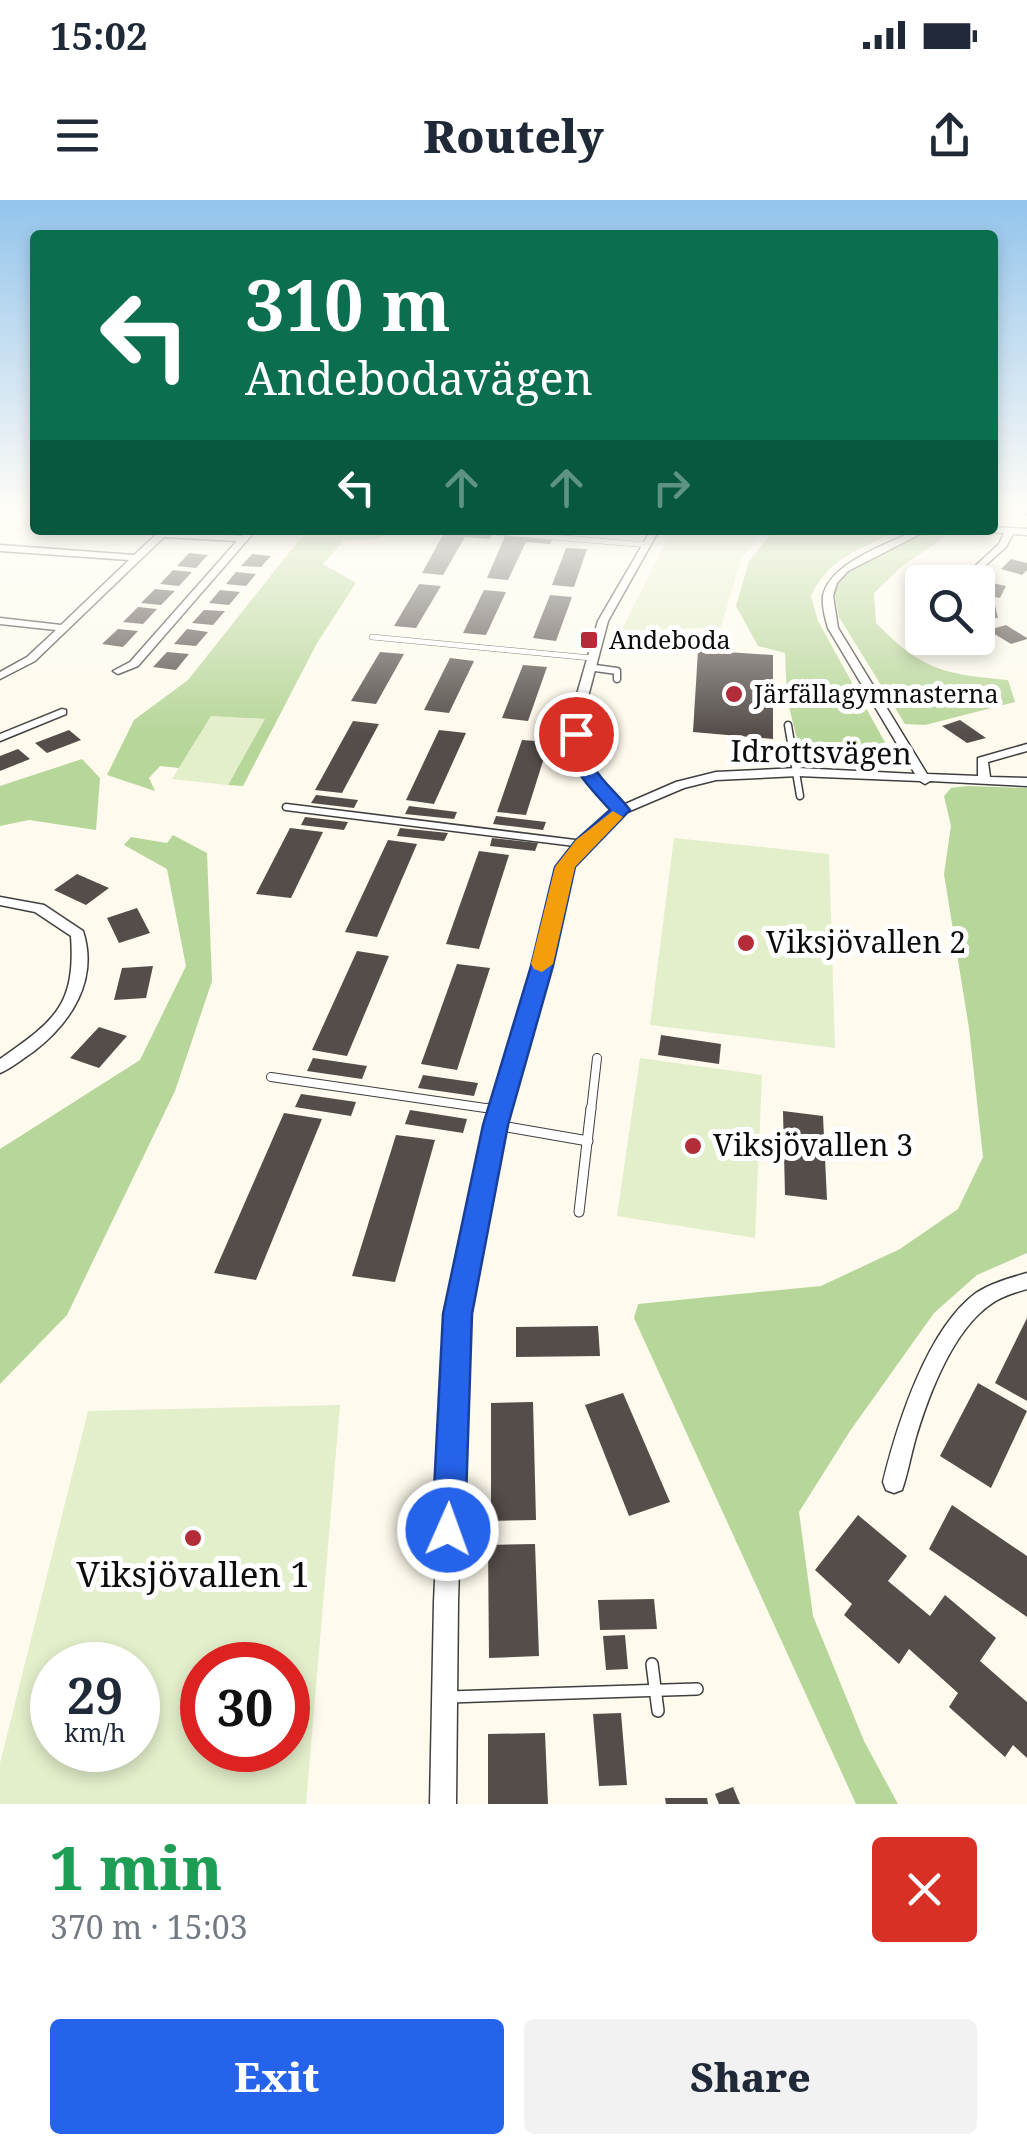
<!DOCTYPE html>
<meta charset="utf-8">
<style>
body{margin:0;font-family:"Noto Serif",serif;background:#f2f2f3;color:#1f2937;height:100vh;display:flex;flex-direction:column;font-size:38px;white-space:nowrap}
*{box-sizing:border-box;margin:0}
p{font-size:32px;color:#747a83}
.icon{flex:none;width:55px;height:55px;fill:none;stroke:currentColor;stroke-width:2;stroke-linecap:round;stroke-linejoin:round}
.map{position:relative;height:1604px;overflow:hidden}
.sheet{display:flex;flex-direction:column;background:#fff;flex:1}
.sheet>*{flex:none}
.guide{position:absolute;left:30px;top:30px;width:968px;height:305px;border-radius:10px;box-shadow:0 5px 15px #0003;background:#0b6e4f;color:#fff;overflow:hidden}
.tools{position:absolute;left:905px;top:365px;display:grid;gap:20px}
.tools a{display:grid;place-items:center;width:90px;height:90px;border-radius:10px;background:#fff;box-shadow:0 5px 15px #0003;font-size:50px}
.speed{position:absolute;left:30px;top:1442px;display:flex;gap:20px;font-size:50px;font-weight:700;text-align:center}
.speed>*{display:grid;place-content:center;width:130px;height:130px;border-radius:50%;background:#fff;box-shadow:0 5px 15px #0003;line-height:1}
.speed small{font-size:25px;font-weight:400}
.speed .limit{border:15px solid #d22;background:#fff;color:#111}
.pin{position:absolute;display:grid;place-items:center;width:85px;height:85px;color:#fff;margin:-42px;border:5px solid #fff;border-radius:50%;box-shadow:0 2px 10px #0007}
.me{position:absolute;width:110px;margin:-55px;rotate:2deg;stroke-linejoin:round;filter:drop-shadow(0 0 8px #0008)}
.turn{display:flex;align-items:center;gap:35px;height:210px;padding:0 50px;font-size:45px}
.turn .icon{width:130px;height:130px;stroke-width:2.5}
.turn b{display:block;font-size:70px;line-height:85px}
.lanes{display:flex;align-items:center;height:95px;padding:0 50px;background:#0003;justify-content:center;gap:50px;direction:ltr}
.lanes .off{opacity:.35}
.round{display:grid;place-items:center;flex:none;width:105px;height:105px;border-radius:10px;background:#f2f2f3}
.head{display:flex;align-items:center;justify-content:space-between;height:170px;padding:0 50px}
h1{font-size:60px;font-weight:800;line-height:75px;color:#1e9e55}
.button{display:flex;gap:20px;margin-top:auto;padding:20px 50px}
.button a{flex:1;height:115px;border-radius:10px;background:#2563eb;color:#fff;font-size:40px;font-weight:800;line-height:115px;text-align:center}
.button a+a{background:#f2f2f3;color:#1f2937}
.status{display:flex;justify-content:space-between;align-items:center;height:70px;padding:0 50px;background:#fff;direction:ltr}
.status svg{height:28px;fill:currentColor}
header{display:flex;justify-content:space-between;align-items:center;height:130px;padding:0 50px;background:#fff;font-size:45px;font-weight:800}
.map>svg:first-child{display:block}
.forest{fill:#b7d699}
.pitch{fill:#e3eeca;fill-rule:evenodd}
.building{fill:#544d4a}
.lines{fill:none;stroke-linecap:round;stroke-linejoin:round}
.lane-far4-casing{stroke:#3f3f3f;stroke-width:6}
.lane-far3-casing{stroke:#3f3f3f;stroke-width:9}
.lane-far2-casing{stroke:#3f3f3f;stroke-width:10}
.lane-far1-casing{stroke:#3f3f3f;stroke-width:11}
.lane-casing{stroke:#3f3f3f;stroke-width:14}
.street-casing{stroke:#3f3f3f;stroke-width:3}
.lane-far4{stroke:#fff;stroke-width:5}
.lane-far3{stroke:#fff;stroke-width:6}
.lane-far2{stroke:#fff;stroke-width:8}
.lane-far1{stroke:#fff;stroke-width:9}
.lane{stroke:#fff;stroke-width:11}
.street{fill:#fff;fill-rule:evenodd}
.route{fill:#2563eb;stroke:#184099;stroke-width:2.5}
.slow{fill:#f59e0b}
.poi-dot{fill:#b32d39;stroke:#fff;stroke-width:4}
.labels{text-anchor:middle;stroke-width:10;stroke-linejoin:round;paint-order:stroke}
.far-poi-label{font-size:25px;fill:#0c0c0c;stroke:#fff;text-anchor:start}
.street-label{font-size:30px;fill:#0c0c0c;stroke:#fff}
.poi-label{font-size:30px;fill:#0c0c0c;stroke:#fff;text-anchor:start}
.near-poi-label{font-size:35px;fill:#0c0c0c;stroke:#fff}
</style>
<div class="status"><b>15:02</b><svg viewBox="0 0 49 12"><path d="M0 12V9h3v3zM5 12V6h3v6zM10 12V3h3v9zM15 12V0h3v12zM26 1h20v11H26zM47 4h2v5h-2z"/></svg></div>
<header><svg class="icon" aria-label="menu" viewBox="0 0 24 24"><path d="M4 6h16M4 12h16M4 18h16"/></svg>Routely<svg class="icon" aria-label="share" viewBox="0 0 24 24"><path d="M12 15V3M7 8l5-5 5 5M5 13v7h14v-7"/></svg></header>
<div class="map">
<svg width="1027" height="1604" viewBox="0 0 1027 1604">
<rect width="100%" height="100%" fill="#fefaed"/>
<g class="forest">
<polygon points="307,330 390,330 381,338 344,341 323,364 356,383 317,443 243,586 228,585 264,519 211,517 179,568 160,566 149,578 155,591 107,575 134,520 188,480"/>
<path d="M774 330H898C863 349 829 356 811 396L818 421 887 546 799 547 787 499 785 453 758 446 736 406 749 361Z"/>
<path d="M928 330 952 332 901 367 874 393 876 423C922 470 943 474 1008 480L1015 502 925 525 905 524 839 417 834 391 848 370Z"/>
<polygon points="82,559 100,578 96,630 29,620 0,626 0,586"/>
<polygon points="967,586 1027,588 1027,1053 977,1075 934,1113 850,1231 799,1312 813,1416 864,1541 898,1604 856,1604 634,1118 638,1104 821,1086 900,1049 958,1009 983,957 969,828 944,674 951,626 944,596 951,588"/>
<polygon points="173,635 207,653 212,781 175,891 67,1115 0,1184 0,949 140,860 186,766 167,669 124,645 131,637 167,643"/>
</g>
<g class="pitch">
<polygon points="672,330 764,330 741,359 721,427 621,431"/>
<polygon points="211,516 265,519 228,585 172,579"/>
<polygon points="674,638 829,654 835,848 650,825"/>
<polygon points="640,858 762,875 755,1038 617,1016"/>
<path d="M340 1205 306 1604H0V1563L88 1211ZM138 1465V1550H52V1465ZM288 1465V1550H202V1465Z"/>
</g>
<g class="building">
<polygon points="445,331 492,335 490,339 465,337 443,375 422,373"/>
<polygon points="505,336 552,340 550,344 526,342 508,380 487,378"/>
<polygon points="566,348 587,349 574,387 552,385"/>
<polygon points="189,353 208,355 196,368 177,366"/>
<polygon points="252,354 271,356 261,367 241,366"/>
<polygon points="1011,359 1027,363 1027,370 1022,375 1001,369"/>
<polygon points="173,370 192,372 179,386 160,384"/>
<polygon points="236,372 256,374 246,386 226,384"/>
<polygon points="983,381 1006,386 1000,398 978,393"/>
<polygon points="419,384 441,386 416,428 394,426"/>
<polygon points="155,389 175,391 161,405 141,403"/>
<polygon points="220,390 240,392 229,405 209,403"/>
<polygon points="484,390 506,392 486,435 463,433"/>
<polygon points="550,395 572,397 556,441 533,438"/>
<polygon points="978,403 995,405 998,418 978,417"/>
<polygon points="138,407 157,409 143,424 123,422"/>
<polygon points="204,410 225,411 213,425 192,423"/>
<polygon points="1006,425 1027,438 1027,439 1011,444 988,430"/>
<polygon points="118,429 138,431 123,447 102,444"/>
<polygon points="187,429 208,432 196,446 174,444"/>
<polygon points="698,450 773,455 773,539 693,532"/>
<polygon points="167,452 189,454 176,470 153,467"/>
<polygon points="380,452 404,454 376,504 351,501"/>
<polygon points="450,458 474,461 449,513 424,510"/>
<polygon points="523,465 547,467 528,521 502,518"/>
<polygon points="960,520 986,538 967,543 942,526"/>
<polygon points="353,521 379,524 342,593 315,590"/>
<polygon points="69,530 81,540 47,553 35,543"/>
<polygon points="439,530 466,533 434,604 406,600"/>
<polygon points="522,540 549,542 526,615 497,612"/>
<polygon points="18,549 30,559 0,571 0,556"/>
<polygon points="316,595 358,600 354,608 311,603"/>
<polygon points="409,606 457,612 454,619 405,614"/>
<polygon points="496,616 546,622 543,630 493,624"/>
<polygon points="305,617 348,622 344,630 301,625"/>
<polygon points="290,628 323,632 291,698 256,694"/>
<polygon points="400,628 448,633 444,641 397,636"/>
<polygon points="492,638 538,643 535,651 490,646"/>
<polygon points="388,640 417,644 377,737 345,732"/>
<polygon points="479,651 509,655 479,749 446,744"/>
<polygon points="77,674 109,688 86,705 54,690"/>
<polygon points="137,708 150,733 119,743 107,718"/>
<polygon points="357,751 389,756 347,856 312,850"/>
<polygon points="457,764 490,768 457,870 421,864"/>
<polygon points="153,766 146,798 114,800 122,768"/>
<polygon points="99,827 127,836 99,868 70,858"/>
<polygon points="661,835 721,844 719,864 658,855"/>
<polygon points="313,858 367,866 362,879 307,871"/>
<polygon points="423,875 478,883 474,896 418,888"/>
<polygon points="301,894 356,902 351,916 295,907"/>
<polygon points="410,910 467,919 463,933 405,924"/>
<polygon points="783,911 823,916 827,1000 785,995"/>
<polygon points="284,913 322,919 256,1080 214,1073"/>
<polygon points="396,935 435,940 395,1082 352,1076"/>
<polygon points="1027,1118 1027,1201 995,1183"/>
<polygon points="598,1126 600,1156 516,1157 516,1127"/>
<polygon points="978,1183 1027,1211 991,1288 940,1256"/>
<polygon points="623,1193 670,1302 629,1316 585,1205"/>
<polygon points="533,1202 536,1320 491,1321 491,1203"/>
<polygon points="952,1305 1027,1356 1027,1417 929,1349"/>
<polygon points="858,1315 907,1356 888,1381 930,1416 945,1395 996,1438 980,1461 1027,1502 1027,1558 1013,1545 1005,1557 949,1507 958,1493 909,1449 899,1464 844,1415 852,1404 815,1370"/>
<polygon points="535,1344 539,1456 489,1458 488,1345"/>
<polygon points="654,1399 657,1429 600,1430 598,1400"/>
<polygon points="625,1435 628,1469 606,1470 603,1436"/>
<polygon points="621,1513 627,1585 599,1586 593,1514"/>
<polygon points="545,1533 548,1604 488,1604 488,1534"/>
<polygon points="733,1587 740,1604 719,1604 715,1594"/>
<polygon points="665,1598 707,1598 708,1604 666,1604"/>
</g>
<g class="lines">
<g class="lane-far4-casing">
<g id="lane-far4">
<polyline points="471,330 648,345"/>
<polyline points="372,437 591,458"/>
<polyline points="588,467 595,468"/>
</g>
</g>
<g class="lane-far3-casing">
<g id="lane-far3">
<polyline points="588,467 617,471 617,479"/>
<polyline points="788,525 800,596"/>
<polyline points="286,607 583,644"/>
</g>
</g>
<g class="lane-far2-casing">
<g id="lane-far2">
<polyline points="271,877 499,910"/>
<polyline points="591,911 597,858"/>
</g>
</g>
<g class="lane-far1-casing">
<g id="lane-far1">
<polyline points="489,908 499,910"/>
<polyline points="496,925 588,941"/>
<polyline points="579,1012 591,908"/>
</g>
</g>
<g class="lane-casing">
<g id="lane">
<polyline points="652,1464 658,1511"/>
<polyline points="449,1497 697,1489"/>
</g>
</g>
<g class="street-casing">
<g id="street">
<polygon points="1021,310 1027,310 1027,314"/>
<polygon points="992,327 1027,329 1027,335 1013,334 1006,347 967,382 958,382 999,344 1004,333 989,332 988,330 992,330"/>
<polygon points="161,330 242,336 247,330 256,330 138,466 118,474 113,471 130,462 237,341 164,337 35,461 0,479 0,472 27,457 56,430 0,424 0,418 61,425 129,360 0,351 0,345 134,355"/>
<path d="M651 330H659L608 421 585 508 583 556 590 569 623 605 676 582 716 572 798 568 915 574 828 428C825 418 822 407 823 397 828 363 890 343 917 330H928L848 371 837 383 833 396 838 428 927 574 978 576V558L1027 544V551L988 562 990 577 1027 578V586L930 581 925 584 920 581 798 576 716 580 684 588 625 613 588 647 571 667 549 766 504 925 467 1114 458 1402 456 1604H430L434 1402 447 1114 488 925 535 766 558 667 578 641 614 610 581 574 571 556 573 508 598 421Z"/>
<path d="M978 436 985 442C972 452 955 448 943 438H955L971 442 969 438Z"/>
<polygon points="62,509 66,510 66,514 0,541 0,534"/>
<path d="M0 697 44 705 83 731C99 780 71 823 33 852 22 859 12 868 0 873V859C54 821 76 806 71 736L35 712 0 705Z"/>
<path d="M1027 1073V1089C1014 1093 1002 1096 991 1104 953 1130 929 1194 916 1237 911 1254 908 1273 902 1290L894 1293 886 1290 883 1282C897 1225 927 1129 976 1093 991 1083 1010 1078 1027 1073Z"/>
</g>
</g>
<use href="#lane-far4" class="lane-far4"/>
<use href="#lane-far3" class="lane-far3"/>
<use href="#lane-far2" class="lane-far2"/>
<use href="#lane-far1" class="lane-far1"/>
<use href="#lane" class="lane"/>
<use href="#street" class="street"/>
</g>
<linearGradient id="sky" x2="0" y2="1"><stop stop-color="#93c4ec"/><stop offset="0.58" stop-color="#fffdf7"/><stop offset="1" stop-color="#fffdf7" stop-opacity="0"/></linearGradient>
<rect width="1027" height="534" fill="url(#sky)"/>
<path class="route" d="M576 529 585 534C587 573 608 582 630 610L575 667 553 766 508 925 472 1114 465 1330 460 1342 448 1347 437 1342 432 1330 443 1114 483 925 531 766 555 667 576 640 610 610C588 585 568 569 568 534Z"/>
<polygon class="slow" points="613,611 623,617 575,667 553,764 542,772 534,769 531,764 555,667 576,640"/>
<g class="poi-dot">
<rect x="579" y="430" width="20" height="20" rx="5"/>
<circle cx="734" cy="494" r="10"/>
<circle cx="746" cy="743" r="10"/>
<circle cx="693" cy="946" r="10"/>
<circle cx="193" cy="1338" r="10"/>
</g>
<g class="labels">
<g class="far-poi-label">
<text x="609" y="449">Andeboda</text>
<text x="754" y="503">Järfällagymnasterna</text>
</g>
<g class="street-label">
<text transform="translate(821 553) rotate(1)" y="10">Idrottsvägen</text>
</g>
<g class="poi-label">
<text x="766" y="753">Viksjövallen 2</text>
<text x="713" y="956">Viksjövallen 3</text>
</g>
<g class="near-poi-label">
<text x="193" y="1387">Viksjövallen 1</text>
</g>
</g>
</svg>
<div class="tools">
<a><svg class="icon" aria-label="search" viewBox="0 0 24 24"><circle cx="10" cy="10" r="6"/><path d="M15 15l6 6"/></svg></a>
</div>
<div class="speed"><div>29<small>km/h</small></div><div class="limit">30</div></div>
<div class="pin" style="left:576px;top:534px;background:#d93025"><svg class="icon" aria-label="arrive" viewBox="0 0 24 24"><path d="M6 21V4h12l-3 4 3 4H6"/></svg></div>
<svg class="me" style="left:448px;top:1330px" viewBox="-20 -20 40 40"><circle r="17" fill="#2563eb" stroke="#fff" stroke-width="3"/><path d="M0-11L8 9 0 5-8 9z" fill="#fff"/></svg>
<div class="guide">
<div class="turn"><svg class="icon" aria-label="left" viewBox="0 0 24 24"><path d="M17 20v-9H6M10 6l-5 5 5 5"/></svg><div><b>310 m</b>Andebodavägen</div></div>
<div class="lanes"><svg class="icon" aria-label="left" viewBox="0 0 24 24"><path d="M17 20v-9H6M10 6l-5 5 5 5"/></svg><svg class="icon off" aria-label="ahead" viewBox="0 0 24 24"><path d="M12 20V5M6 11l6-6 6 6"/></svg><svg class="icon off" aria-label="ahead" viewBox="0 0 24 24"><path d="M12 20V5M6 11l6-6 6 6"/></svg><svg class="icon off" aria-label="right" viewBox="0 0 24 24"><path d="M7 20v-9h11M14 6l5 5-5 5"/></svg></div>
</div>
</div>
<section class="sheet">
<div class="head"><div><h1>1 min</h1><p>370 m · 15:03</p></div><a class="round" style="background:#d93025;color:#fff"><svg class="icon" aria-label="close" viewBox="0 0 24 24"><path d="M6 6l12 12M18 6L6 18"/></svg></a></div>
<div class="button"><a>Exit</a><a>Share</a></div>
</section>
